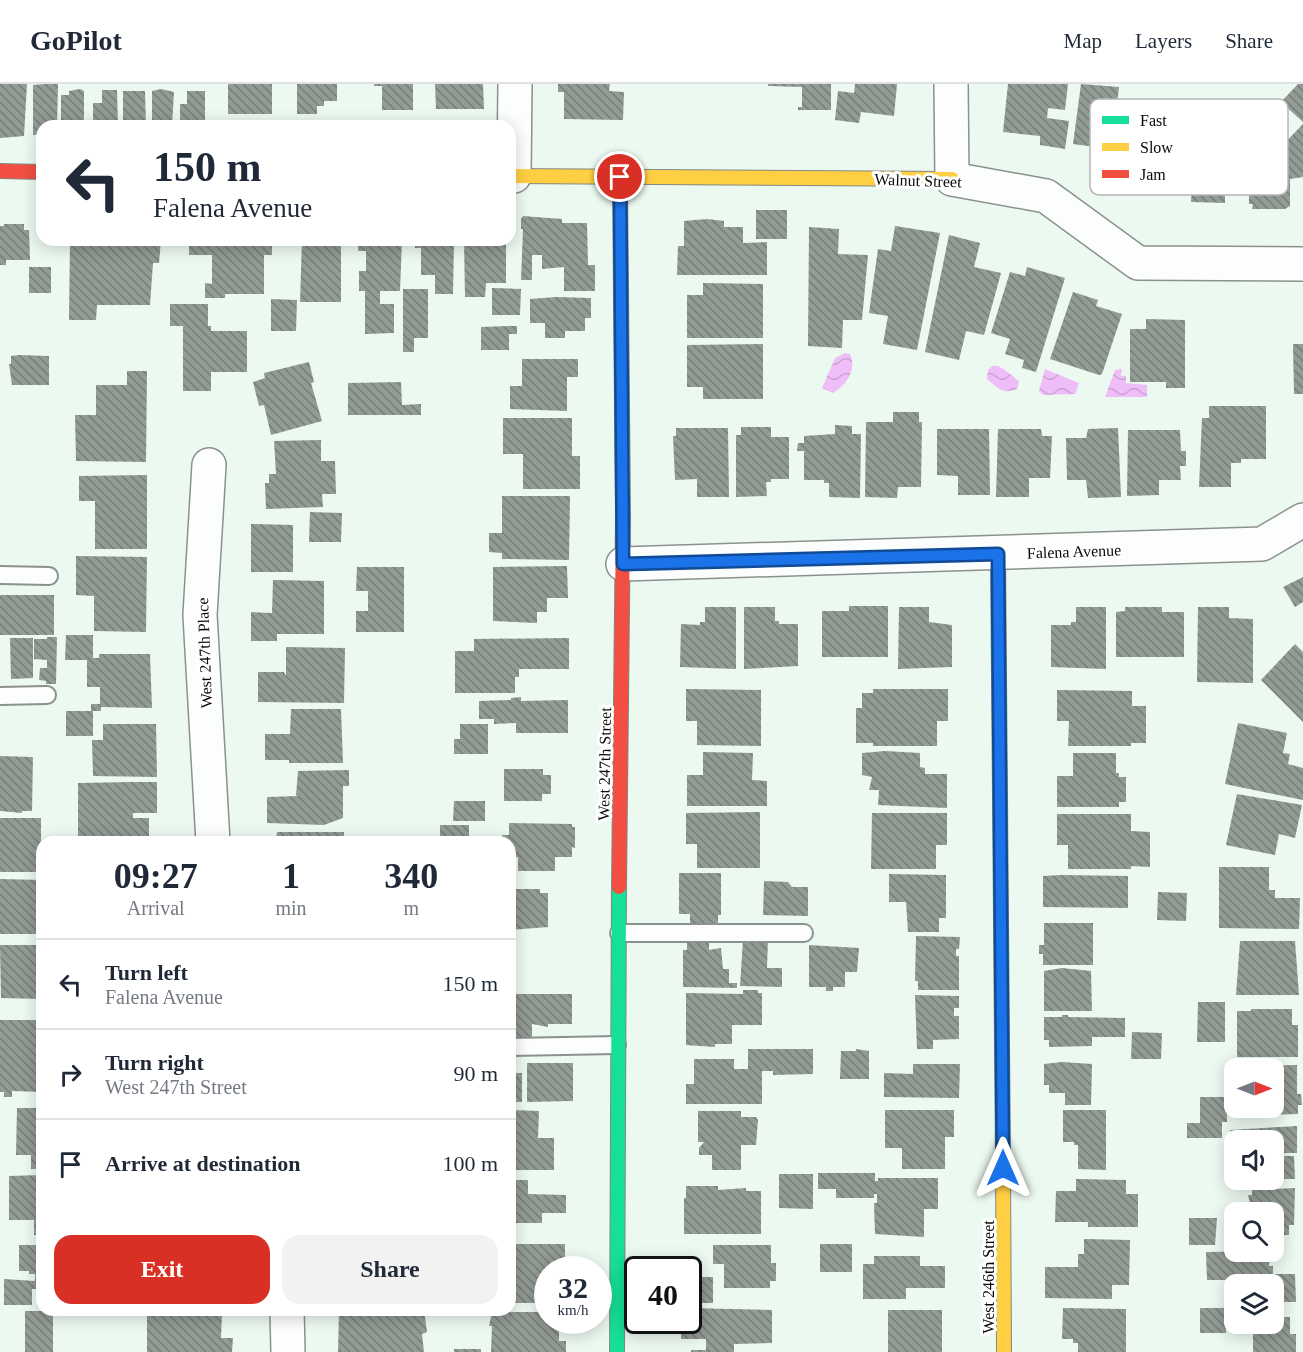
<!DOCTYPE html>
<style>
body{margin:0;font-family:"Times New Roman",serif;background:#f2f2f3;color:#1f2937;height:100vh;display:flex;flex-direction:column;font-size:22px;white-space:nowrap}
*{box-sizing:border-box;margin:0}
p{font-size:20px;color:#747a83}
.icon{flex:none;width:33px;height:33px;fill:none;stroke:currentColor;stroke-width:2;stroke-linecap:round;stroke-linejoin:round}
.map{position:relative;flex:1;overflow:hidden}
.sheet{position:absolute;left:36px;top:752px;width:480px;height:480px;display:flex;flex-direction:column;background:#fff;border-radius:18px;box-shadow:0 3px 15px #0003}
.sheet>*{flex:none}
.banner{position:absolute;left:36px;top:36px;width:480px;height:126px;border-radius:18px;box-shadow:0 3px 15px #0003;background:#fff;color:#1f2937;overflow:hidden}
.needle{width:39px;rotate:90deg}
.fabs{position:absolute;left:1224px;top:974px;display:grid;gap:12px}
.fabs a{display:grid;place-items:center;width:60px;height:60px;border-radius:12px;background:#fff;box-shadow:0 3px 15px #0003;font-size:30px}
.speed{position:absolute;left:534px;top:1172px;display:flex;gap:12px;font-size:30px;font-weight:700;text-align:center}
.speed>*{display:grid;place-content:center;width:78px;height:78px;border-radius:50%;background:#fff;box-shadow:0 3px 15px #0003;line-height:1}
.speed small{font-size:15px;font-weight:400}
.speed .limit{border:3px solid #111;border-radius:9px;background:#fff;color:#111}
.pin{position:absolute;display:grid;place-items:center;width:51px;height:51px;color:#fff;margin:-26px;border:3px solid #fff;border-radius:50%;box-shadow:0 2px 6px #0007}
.me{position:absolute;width:66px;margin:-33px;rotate:0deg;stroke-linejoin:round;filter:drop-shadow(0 0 4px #0008)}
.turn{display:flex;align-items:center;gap:21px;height:126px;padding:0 18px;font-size:27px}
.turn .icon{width:78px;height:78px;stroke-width:2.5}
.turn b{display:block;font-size:42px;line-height:51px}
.eta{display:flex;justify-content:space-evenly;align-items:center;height:102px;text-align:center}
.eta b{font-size:36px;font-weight:700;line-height:42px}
.action{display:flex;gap:12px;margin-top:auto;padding:12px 18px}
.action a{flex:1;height:69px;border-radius:18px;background:#d93025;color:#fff;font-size:24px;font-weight:700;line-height:69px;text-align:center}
.action a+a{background:#f2f2f3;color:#1f2937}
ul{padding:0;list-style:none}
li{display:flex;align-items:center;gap:18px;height:90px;padding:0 18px;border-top:2px solid #e0e1e3}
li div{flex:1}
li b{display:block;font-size:22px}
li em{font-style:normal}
header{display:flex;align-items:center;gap:36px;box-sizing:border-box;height:84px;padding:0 30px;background:#fff;border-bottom:2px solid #e0e1e3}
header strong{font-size:28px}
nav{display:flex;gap:33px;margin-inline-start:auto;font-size:21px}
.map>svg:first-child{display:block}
.water{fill:url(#water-waves)}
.building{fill:url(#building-back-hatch)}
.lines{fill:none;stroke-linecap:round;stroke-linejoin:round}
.lane-casing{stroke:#8b918d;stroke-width:20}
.street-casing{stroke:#8b918d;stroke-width:36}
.fast-casing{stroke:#828884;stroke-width:16}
.slow-casing{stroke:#828884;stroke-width:16}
.jam-casing{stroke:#828884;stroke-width:16}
.lane{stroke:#fcfefd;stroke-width:16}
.street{stroke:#fcfefd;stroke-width:33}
.fast{stroke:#16e098;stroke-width:14}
.slow{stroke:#ffcf43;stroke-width:14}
.jam{stroke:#f24e42;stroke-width:14}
.route-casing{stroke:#114b97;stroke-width:15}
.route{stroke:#1a73e8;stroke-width:10}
.labels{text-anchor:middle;stroke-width:6;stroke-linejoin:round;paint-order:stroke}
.street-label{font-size:16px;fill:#090909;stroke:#fff}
.key{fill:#fff;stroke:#b5b5b5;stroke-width:1.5}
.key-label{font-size:16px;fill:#090909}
</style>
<header>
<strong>GoPilot</strong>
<nav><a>Map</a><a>Layers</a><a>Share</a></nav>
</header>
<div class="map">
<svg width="1303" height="1268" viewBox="0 0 1303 1268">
<defs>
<pattern id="water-waves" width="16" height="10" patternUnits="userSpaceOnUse" patternTransform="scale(1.5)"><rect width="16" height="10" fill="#efbef8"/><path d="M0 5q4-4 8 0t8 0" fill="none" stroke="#cca2d3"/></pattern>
<pattern id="building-back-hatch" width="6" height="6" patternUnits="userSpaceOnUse" patternTransform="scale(1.5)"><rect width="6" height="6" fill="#939b95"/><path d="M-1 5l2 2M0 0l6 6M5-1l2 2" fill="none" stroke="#767d78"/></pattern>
</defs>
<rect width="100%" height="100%" fill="#ecf9f0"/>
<g class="water">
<path d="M845 269 850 270C857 286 847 300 833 309L822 304 835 274Z"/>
<path d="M992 282H998C1005 286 1014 292 1019 298L1017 305C1002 311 998 304 987 295L988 286Z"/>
<polygon points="1045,285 1079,299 1075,310 1043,311 1039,307"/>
<polygon points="1122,285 1121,292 1126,292 1126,299 1147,301 1147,313 1105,313 1115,286"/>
</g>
<g class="building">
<polygon points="0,0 27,0 24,52 0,54"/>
<polygon points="45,0 58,0 57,42 42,42 42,51 33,51 33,1"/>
<rect x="228" y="0" width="44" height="30"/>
<polygon points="297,0 337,0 337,17 324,17 324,22 317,22 317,30 297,30"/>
<polygon points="374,0 413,0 413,26 382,26 382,2 374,2"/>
<polygon points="435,0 483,0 484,25 436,25"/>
<polygon points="558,0 610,0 609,7 624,8 623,36 564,35 564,8 558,8"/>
<polygon points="768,0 831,0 831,26 798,26 798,23 802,23 802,3 768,2"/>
<polygon points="855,0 897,0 894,32 861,28 859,39 835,36 838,7 854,9"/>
<polygon points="1008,0 1068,0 1065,26 1048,24 1047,34 1069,37 1065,65 1040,61 1040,52 1003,48"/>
<polygon points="1081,0 1119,3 1117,21 1134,23 1126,83 1101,80 1103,64 1073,60"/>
<polygon points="1298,0 1303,0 1303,38 1281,18"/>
<polygon points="80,5 84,7 84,42 61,42 61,11 69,11 69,7"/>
<polygon points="161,5 174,8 172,42 152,42 152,7"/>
<polygon points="102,6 117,6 118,42 93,42 93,19 102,19"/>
<polygon points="123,7 145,7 146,42 123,42"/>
<polygon points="187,7 205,7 205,42 180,42 180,20 187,20"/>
<polygon points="1195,21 1217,21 1217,32 1240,32 1239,94 1225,94 1225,119 1191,118"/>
<polygon points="1303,40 1303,93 1290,95 1290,122 1285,125 1252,125 1253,120 1249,120 1249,65 1279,65"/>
<rect x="756" y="126" width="31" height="29"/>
<polygon points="523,132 562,135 562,139 587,139 588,181 595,181 595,207 564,207 564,183 542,185 542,171 532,171 532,196 521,196 523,145 521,145 521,135"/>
<polygon points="707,135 724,137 724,143 743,143 743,159 767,158 767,191 677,191 678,162 684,162 684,137"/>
<polygon points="4,140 24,140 24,146 29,146 30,176 6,176 6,181 0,181 0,142 4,142"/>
<polygon points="895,142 940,149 917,266 883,260 888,232 869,229 878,165 891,167"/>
<polygon points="809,143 839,145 838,170 868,171 862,236 843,236 842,264 808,262"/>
<polygon points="949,151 980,159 974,183 1001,189 984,251 966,247 959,276 925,268"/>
<polygon points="70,156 161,156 159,179 153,179 150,221 97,221 96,236 69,236"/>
<polygon points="189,156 272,156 272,171 264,171 264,210 225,210 225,214 205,214 205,199 212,200 212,171 189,171"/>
<polygon points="302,156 341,156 341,218 300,218"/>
<polygon points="358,156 402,156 400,207 380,207 380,220 394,220 394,249 365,250 365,207 359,207 359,187 366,187 366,167 358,167"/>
<polygon points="415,156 454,156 453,210 435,210 435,191 421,191 421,164 415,164"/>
<polygon points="464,156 506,156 506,199 486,199 485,213 465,213"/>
<rect x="29" y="183" width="22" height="26"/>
<polygon points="1027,183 1065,194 1036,288 1022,284 1024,276 1005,270 1010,255 991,249 1010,188 1025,192"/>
<polygon points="703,199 763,200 763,254 687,254 687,211 703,211"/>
<polygon points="492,204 521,205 520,231 492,231"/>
<polygon points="403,205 428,205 428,254 414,254 414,268 403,268"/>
<polygon points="1073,208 1098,216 1096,222 1122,230 1102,290 1099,291 1050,275"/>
<polygon points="556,213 591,214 591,234 585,234 585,247 565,247 565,254 545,254 545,239 530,239 530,215"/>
<polygon points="271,215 297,216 296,247 271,247"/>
<polygon points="170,220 208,220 208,242 211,242 211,247 247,247 247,288 211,288 211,307 183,307 183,242 170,242"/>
<polygon points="1146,235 1185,236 1185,304 1166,304 1166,298 1130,298 1130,245 1146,245"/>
<polygon points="508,242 517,242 517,250 509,250 509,266 481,266 481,243"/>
<polygon points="763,260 763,315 703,315 703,303 687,303 687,261"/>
<polygon points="1293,260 1303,260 1303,310 1294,310"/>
<polygon points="19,271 49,272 49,301 12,301 9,280 11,280 11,272"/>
<polygon points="522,275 578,275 578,293 567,293 567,327 510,325 510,302 522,302"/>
<polygon points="309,278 314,298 311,299 322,337 271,351 264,321 259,322 253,298 265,294 264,289"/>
<polygon points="127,287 147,287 146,378 76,377 75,331 96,331 96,301 127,301"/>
<polygon points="401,298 402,321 421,320 421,331 348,331 348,299"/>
<polygon points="1209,322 1266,322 1266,375 1241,375 1241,379 1231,379 1231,403 1199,403 1202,334 1209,334"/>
<polygon points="893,328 919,328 919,338 922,338 921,403 898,403 897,414 865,413 866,338 893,338"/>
<polygon points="503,334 572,334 572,372 580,372 580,405 523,405 523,370 503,370"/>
<polygon points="835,341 852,342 852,350 861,350 860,414 829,413 829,399 824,399 824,396 804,396 804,367 797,367 798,359 804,359 804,352 835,350"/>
<polygon points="741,343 771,343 771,353 789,353 789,395 771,395 771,398 766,398 767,412 736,413 736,351 741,351"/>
<polygon points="676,344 728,344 729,413 697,413 697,395 675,396 673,352 676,352"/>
<polygon points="1118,344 1121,413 1088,414 1086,396 1067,396 1066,354 1086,354 1088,345"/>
<polygon points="937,345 989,345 990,411 958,411 958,392 937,391"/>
<polygon points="998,345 1041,345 1042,352 1052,352 1050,394 1029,394 1029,413 996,413"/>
<polygon points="1128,346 1180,346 1181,367 1186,367 1186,382 1180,382 1181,396 1159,396 1159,411 1127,412"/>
<polygon points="321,356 321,377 335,377 336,410 322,410 323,423 266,425 265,399 269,399 269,390 276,390 274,357"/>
<polygon points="147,391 147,465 95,465 95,417 79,417 79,392"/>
<polygon points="502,412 570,412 569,476 502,475 502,469 489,468 489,449 502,449"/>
<polygon points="310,428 342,429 341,458 309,458"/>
<polygon points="251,440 293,441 293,488 251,488"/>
<polygon points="76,472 147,473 146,548 94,547 94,512 76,511"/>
<polygon points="567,482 568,514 547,514 547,528 537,528 537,539 493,537 493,483"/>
<polygon points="357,483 404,483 404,548 356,548 356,527 368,527 368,507 356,507"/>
<polygon points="1303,493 1303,518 1295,523 1283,503"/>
<polygon points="273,496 324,497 324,550 277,550 277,557 251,557 251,528 272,529"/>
<rect x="0" y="511" width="54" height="40"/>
<polygon points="849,522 888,522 888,573 822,573 822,527 849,527"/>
<polygon points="705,523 736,523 736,585 680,583 681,540 700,541 700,538 705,538"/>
<polygon points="744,523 775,523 775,537 779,537 779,540 798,540 798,582 744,585"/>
<polygon points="899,523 929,523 929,538 952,541 952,583 898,585"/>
<polygon points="1076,523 1106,523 1106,585 1051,583 1051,541 1071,541 1071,538 1076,538"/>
<polygon points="1125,523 1162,523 1162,528 1184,528 1184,573 1116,573 1116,528 1125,527"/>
<polygon points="1198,523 1229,523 1229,534 1253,535 1253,599 1197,598"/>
<polygon points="66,551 93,551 93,574 99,574 99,570 150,570 152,624 101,623 101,627 93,627 93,652 66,652 66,627 91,627 91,620 100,620 100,603 87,603 87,576 65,576"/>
<polygon points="47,553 57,553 56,600 46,600 46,597 39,596 40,584 47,584 47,576 34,575 34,555 47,555"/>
<polygon points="10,554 33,554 33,594 11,595"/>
<polygon points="569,554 569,585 519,585 519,593 515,593 515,609 455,609 455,567 474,567 474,555"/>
<polygon points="1295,560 1303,568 1303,638 1261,596"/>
<polygon points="286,563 345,564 344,619 258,618 258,588 284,588 286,592"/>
<polygon points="686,605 761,606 761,662 697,661 697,637 686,637"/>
<polygon points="873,605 948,605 948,637 937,637 937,662 873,662 873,659 856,659 856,624 862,624 862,609 873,609"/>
<polygon points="1057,606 1132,607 1132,622 1146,622 1146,659 1131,659 1131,662 1068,662 1069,637 1057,637"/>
<polygon points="521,613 521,617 568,616 568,649 516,649 516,639 494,640 494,635 479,635 479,617 511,616 511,614"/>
<polygon points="291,625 341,625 343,679 289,679 289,676 265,676 265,650 290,650"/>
<polygon points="1238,639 1287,649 1283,669 1290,670 1288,680 1303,684 1303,716 1225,700"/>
<polygon points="103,640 156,640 157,693 93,692 92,656 103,656"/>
<polygon points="460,640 488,640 488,670 454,670 454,655 460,655"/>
<polygon points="885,667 920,669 920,683 925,684 925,690 947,690 947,724 878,721 879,706 869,706 872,693 862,691 862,669"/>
<polygon points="703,668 753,669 752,696 767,697 767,722 687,722 687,691 703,691"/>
<polygon points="1073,669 1116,669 1116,689 1119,689 1119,693 1126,693 1126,718 1119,718 1119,723 1057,723 1057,692 1073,692"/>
<polygon points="0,672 33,673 32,727 22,727 22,729 0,727"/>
<polygon points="504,685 543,685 543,691 551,691 551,710 542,710 542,717 504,717"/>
<polygon points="349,686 349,702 343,702 343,734 324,741 267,739 267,713 298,712 296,711 298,687"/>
<polygon points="130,698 157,698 157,729 133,729 133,734 149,734 149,758 78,758 78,699"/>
<polygon points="1237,710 1302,721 1295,754 1279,750 1275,771 1226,761"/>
<polygon points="454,717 485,717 485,737 453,737"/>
<polygon points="760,728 760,784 697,784 697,760 686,760 686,729"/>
<polygon points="872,729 947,729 947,761 936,761 936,785 871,785"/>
<polygon points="1057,730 1131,730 1131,747 1150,748 1150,783 1131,782 1131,785 1068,785 1068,761 1057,761"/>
<rect x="0" y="734" width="41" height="54"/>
<polygon points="509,739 572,740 572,743 575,743 575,764 572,763 572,773 555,773 555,787 518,787 518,773 510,773 510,758 502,758 502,751 509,751"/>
<rect x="440" y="741" width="29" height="17"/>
<polygon points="277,748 344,748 344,758 276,758"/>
<polygon points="1219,783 1269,783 1269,806 1275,806 1275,814 1300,814 1299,845 1219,844"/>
<polygon points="679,789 721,789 721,831 718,831 718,843 690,843 690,830 679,830"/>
<polygon points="889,790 946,791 946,834 939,834 939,848 908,848 906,818 889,818"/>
<polygon points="1062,791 1128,792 1128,824 1043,823 1043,792"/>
<polygon points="0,795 42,796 42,850 0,850"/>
<polygon points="764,797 788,798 792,803 808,803 808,832 763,831"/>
<polygon points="510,805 540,805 540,809 548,809 548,843 510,846"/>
<polygon points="1158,808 1187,809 1186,837 1157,836"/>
<polygon points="1044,839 1093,839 1093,881 1043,881 1043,870 1039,870 1039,861 1044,861"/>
<polygon points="916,852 960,853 959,865 956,865 956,872 959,872 959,906 918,906 918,897 915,897"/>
<polygon points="687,854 709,854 709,866 721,864 723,885 729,885 729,899 737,899 737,904 683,903 683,866 687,866"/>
<polygon points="743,855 768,855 767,884 782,884 782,903 740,902"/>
<polygon points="1240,857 1295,857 1299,911 1236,911"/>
<polygon points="0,861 42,861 42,915 1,914"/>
<polygon points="809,861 859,864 857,888 845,888 845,903 833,903 833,907 826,907 826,903 809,903"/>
<polygon points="1062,884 1091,887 1092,927 1044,927 1044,887"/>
<polygon points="743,906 758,906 758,909 762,909 762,941 732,941 732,960 715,960 715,963 686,961 686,909 743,910"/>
<polygon points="510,910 572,910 572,940 548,940 548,943 532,940 532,955 510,955"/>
<polygon points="915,911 959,912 959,924 954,924 954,932 959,932 959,955 933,956 933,965 917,965"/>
<polygon points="1198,918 1225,918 1225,958 1197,958"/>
<polygon points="1251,925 1292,925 1292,941 1298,941 1298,973 1237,973 1237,927 1251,927"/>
<polygon points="1062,931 1068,931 1068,933 1125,934 1125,953 1092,953 1092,962 1049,963 1049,956 1044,956 1044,933 1062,933"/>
<polygon points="0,936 42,936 42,1008 12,1007 12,1013 4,1013 4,1008 0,1008"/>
<polygon points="1132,948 1162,949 1161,975 1131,975"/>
<polygon points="748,965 813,965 813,990 773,991 773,987 762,987 762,1020 686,1020 686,1000 694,1000 694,975 734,975 734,985 748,985"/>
<polygon points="856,965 869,967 869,995 840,995 841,967 856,967"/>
<polygon points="1062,978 1092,980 1091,1021 1065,1021 1065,1009 1049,1009 1049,1001 1044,1001 1044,980"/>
<polygon points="527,979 573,979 573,1017 527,1018"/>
<polygon points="913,980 960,980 959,1014 884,1013 884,989 913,990"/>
<polygon points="1297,981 1297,1010 1301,1010 1302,1021 1298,1021 1298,1030 1254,1031 1254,1023 1274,1023 1274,984 1235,984 1235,982"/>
<rect x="510" y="989" width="12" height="29"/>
<polygon points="1200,1013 1227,1013 1227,1038 1222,1038 1222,1054 1187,1054 1187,1039 1200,1039"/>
<polygon points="17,1024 42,1024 42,1085 31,1085 31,1071 16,1071"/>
<polygon points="512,1026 539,1027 538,1054 554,1054 554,1086 511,1086 510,1029"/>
<polygon points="885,1026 954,1026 954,1053 945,1053 945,1085 902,1085 902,1064 885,1064"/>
<polygon points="1063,1026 1106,1026 1106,1086 1078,1085 1078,1061 1074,1061 1074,1058 1063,1058"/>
<polygon points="698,1027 741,1027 741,1033 756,1033 758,1036 756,1061 741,1061 741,1086 712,1086 712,1071 699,1071 699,1064 704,1058 698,1058"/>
<polygon points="1297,1042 1297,1069 1282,1069 1282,1072 1294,1072 1295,1095 1274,1095 1274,1056 1234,1056 1234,1094 1230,1094 1230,1046"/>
<polygon points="818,1089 875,1089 875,1097 878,1097 878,1094 938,1094 938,1125 924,1125 924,1153 875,1150 874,1119 877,1119 877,1110 874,1110 874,1114 836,1114 836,1105 818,1105"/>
<polygon points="779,1090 813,1090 813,1125 779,1124"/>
<polygon points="40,1091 42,1151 34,1151 34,1136 9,1136 9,1092"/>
<polygon points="1076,1095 1126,1096 1126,1110 1138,1110 1138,1143 1088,1143 1088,1138 1055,1138 1056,1107 1076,1107"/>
<polygon points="510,1096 528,1096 528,1110 566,1111 566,1129 542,1129 542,1139 510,1139"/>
<polygon points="686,1102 718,1102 718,1106 746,1104 746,1107 761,1107 761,1150 684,1150 684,1114 686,1114"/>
<polygon points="1295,1104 1294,1141 1289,1141 1289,1151 1274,1151 1274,1128 1247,1128 1247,1123 1251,1123 1248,1111 1252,1111 1252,1106"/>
<polygon points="1189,1134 1217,1134 1215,1161 1189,1161"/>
<polygon points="1084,1155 1130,1156 1129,1201 1112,1201 1112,1215 1045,1214 1045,1183 1078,1183 1078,1170 1084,1170"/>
<polygon points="510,1160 565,1160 565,1185 548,1185 548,1219 510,1219"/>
<rect x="820" y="1160" width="32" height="28"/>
<polygon points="19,1161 42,1161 42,1205 32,1205 32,1221 4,1221 4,1195 35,1197 35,1190 29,1190 29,1187 19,1187"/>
<polygon points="713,1161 771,1161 771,1179 776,1179 776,1197 770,1197 770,1204 724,1204 724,1180 713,1180"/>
<polygon points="1269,1167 1269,1182 1273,1182 1273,1190 1295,1190 1296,1218 1274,1218 1274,1200 1234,1200 1234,1212 1231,1212 1231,1196 1207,1196 1206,1168"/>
<polygon points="874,1172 920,1172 920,1182 945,1182 945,1204 906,1204 906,1215 863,1215 863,1180 874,1180"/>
<rect x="688" y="1193" width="25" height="26"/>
<polygon points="688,1224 772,1226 772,1259 734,1260 734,1268 691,1268 691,1266 706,1266 706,1255 681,1255 681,1236 688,1236"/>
<polygon points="1063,1224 1126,1225 1126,1268 1078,1268 1078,1259 1073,1259 1073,1255 1062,1255"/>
<rect x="1200" y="1224" width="26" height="25"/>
<polygon points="339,1226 424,1226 427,1248 422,1250 424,1268 338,1268"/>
<rect x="888" y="1226" width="54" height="42"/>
<rect x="25" y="1227" width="28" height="41"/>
<polygon points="492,1228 548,1228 548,1236 559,1236 559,1257 566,1257 566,1268 491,1268 492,1242 489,1242"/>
<polygon points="160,1230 222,1230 221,1254 233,1254 232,1268 147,1268 147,1231"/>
<polygon points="1274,1233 1290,1233 1290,1250 1296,1250 1296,1268 1253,1268 1253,1239 1274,1239"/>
<rect x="454" y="1265" width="27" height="3"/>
</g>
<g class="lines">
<g class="lane-casing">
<g id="lane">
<polyline points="0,491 49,492"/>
<polyline points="0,612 47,611"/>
<polyline points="619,849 804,849"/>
<polyline points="510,963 617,961"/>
</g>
</g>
<g class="street-casing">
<g id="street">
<polyline points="951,0 952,95 1046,112 1138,179 1303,180"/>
<polyline points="514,92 515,0"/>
<polyline points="209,381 200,531 213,758"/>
<polyline points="623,480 1262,460 1303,436"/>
<polyline points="287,1226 288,1268"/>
</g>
</g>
<g class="fast-casing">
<g id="fast">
<polyline points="998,470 1003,1081"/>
<polyline points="617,1268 619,803"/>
</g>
</g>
<g class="slow-casing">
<g id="slow">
<polyline points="510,92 952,95"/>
<polyline points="620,93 623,433"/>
<polyline points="1003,1081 1004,1268"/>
</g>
</g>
<g class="jam-casing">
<g id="jam">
<polyline points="0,87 42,88"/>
<polyline points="619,803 623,433"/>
</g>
</g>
<use href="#lane" class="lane"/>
<use href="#street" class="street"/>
<use href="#fast" class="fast"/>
<use href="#slow" class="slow"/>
<use href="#jam" class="jam"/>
</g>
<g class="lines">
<g class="route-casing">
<polyline id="route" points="620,93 623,480 998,470 1003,1084"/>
</g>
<use href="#route" class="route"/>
</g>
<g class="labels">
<g class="street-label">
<text transform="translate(918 96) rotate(2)" y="6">Walnut Street</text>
<text transform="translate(1074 467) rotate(-2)" y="6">Falena Avenue</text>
<text transform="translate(204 569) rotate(-92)" y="6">West 247th Place</text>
<text transform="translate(604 680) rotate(-89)" y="6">West 247th Street</text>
<text transform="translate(988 1193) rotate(-90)" y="6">West 246th Street</text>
</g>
</g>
<rect x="1090" y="15" width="198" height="96" rx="9" class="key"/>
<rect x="1102" y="32" width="27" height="8" fill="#16e098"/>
<rect x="1102" y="59" width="27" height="8" fill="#ffcf43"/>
<rect x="1102" y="86" width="27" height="8" fill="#f24e42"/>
<g class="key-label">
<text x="1140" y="42">Fast</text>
<text x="1140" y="69">Slow</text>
<text x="1140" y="96">Jam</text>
</g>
</svg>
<div class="fabs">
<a><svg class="needle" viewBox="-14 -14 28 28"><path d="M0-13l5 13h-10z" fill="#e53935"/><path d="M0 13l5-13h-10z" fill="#747a83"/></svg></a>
<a><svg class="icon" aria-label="sound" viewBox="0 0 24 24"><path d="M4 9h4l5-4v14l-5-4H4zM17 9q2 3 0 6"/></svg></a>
<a><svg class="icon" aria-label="search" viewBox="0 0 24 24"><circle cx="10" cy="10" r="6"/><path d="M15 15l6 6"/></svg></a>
<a><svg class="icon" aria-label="layers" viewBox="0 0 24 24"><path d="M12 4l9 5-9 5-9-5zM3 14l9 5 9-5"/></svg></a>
</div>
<div class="speed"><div>32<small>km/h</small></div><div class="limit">40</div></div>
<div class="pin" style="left:620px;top:93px;background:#d93025"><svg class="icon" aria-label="arrive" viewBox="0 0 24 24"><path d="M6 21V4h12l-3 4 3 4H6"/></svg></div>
<svg class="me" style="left:1003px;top:1084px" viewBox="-20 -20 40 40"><path d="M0-17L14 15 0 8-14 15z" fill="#1a73e8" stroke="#fff" stroke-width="4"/></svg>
<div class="banner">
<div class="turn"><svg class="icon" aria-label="left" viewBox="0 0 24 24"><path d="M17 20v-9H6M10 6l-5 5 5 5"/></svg><div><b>150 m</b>Falena Avenue</div></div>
</div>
<section class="sheet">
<div class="eta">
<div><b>09:27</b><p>Arrival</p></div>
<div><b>1</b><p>min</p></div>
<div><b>340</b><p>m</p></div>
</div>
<ul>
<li><svg class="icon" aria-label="left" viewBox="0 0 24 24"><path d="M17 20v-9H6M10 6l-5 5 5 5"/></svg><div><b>Turn left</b><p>Falena Avenue</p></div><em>150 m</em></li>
<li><svg class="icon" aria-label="right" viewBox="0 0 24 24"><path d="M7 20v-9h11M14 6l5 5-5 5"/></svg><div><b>Turn right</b><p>West 247th Street</p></div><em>90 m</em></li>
<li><svg class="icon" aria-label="arrive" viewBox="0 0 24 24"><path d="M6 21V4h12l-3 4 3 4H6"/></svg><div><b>Arrive at destination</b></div><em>100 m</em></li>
</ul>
<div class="action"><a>Exit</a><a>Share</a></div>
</section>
</div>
